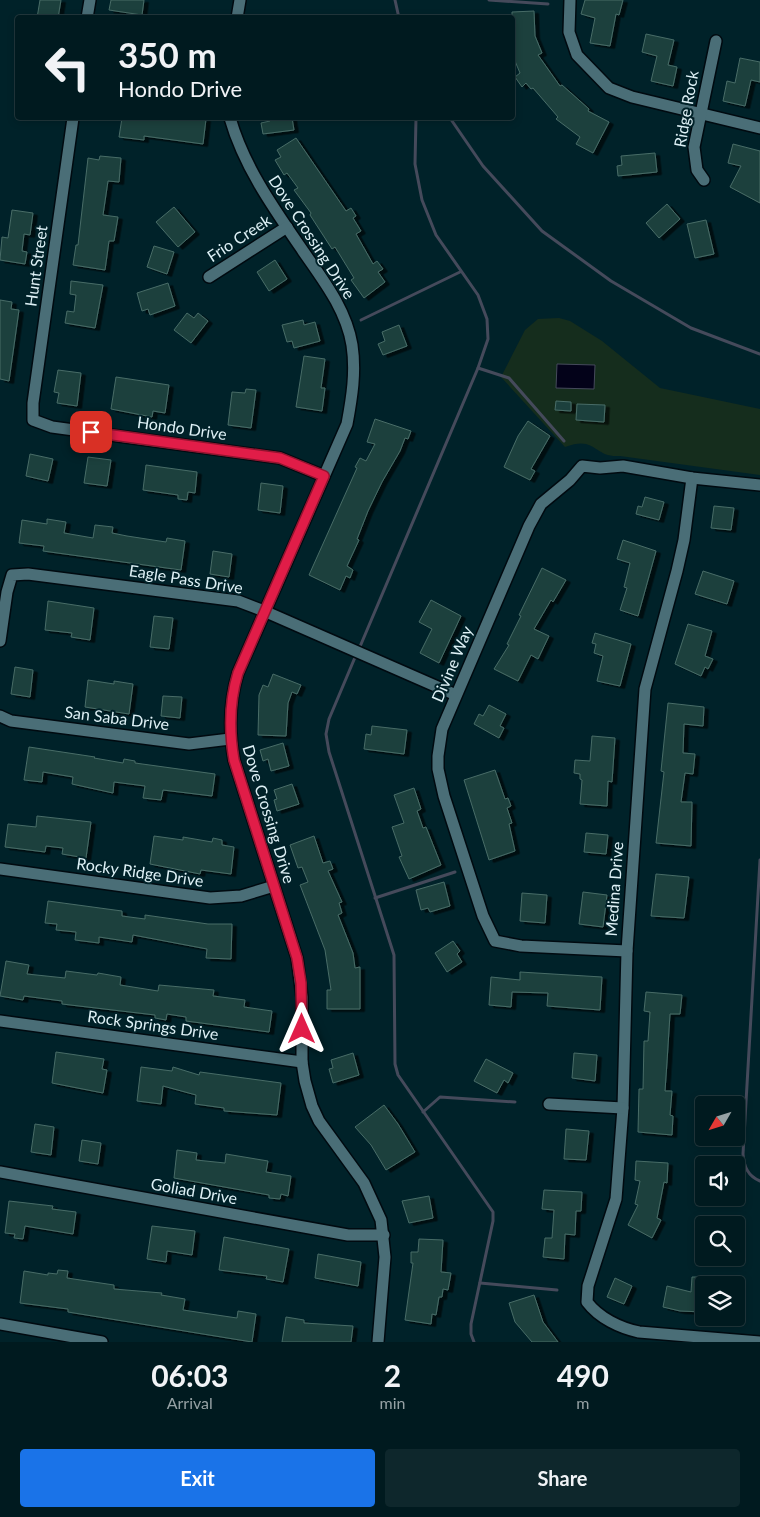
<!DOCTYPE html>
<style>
body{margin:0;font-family:Lato,sans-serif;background:#0e272c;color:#f1f3f6;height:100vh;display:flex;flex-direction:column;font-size:19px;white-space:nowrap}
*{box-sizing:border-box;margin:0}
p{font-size:16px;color:#95a1a4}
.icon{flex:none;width:28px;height:28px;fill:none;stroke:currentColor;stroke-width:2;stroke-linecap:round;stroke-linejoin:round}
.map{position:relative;height:1342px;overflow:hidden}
.details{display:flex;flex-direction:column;background:#001a1f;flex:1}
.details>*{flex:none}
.banner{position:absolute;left:15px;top:15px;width:500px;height:105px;border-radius:5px;box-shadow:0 2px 8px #0003,0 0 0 1px #22383d;background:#001a1f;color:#f1f3f6;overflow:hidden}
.needle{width:32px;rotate:231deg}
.controls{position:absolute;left:695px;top:1096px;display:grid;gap:10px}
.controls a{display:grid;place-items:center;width:50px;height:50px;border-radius:5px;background:#001a1f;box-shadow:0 2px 8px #0003,0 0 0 1px #22383d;font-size:25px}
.pin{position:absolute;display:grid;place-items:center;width:42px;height:42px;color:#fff;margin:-21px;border-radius:10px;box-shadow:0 2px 8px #0006}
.me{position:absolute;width:55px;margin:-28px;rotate:0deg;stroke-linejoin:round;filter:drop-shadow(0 0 4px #0008)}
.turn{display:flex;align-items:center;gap:18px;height:105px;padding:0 20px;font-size:22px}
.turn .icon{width:65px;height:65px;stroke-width:2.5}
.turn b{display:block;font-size:35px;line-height:42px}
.eta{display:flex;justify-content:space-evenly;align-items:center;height:85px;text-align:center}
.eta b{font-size:30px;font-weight:700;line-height:35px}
.button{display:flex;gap:10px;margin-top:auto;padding:10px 20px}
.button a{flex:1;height:58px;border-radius:5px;background:#1a73e8;color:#fff;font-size:20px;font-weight:700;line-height:58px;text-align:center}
.button a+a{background:#0e272c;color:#f1f3f6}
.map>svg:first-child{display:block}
.green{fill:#152d1d}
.water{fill:#030219;stroke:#454a5b}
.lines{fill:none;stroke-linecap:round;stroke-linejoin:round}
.stream{stroke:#454a5b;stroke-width:3}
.building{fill:#1d413d;stroke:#486c67;filter:url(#shadow)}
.street-casing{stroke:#000a10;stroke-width:14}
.street{stroke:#4a6e77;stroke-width:11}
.route-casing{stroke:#92132f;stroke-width:12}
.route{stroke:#e11d48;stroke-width:9}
.labels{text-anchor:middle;stroke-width:4;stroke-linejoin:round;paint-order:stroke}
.street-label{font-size:16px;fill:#def1f6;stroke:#002229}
</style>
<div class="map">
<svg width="760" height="1342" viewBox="0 0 760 1342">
<defs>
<filter id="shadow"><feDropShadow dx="4.5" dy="2.5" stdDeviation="0" flood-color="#0009"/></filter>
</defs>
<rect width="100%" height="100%" fill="#002229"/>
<path class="green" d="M559 318 570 321 602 341 660 388 760 409V475L620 456C593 458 597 435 565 447L501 377 525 330 538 319Z"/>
<polygon class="water" points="557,364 595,365 594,389 556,388"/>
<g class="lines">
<g class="stream">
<polyline points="395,0 399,18"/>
<polyline points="489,0 548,4"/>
<polyline points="450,118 483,166 542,231 611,281 691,328 760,354"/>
<polyline points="361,320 460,272"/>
<polyline points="478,368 509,378 564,441"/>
<polyline points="359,649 478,368 488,339 487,319 478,295 436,235 422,200 415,164 416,118"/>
<polyline points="356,655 329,719 326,734 329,752 394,955 395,1064 398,1075 493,1212 493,1221 471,1324 471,1334 474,1342"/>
<path d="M760 860 743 1154C744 1167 748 1176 760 1181"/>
<polyline points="375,898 455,872"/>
<polyline points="423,1112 440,1097 515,1102"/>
<polyline points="480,1283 557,1290"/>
</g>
</g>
<g class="building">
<polygon points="40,0 61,0 58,18 37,18"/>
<polygon points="111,0 144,0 142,15 109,10"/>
<polygon points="585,0 623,0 619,15 616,14 610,46 590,43 595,18 581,14"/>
<polygon points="534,11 535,36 542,53 538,55 560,86 562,85 589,109 588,111 609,122 593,153 576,144 580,137 556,119 558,117 533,88 531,89 526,83 522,87 515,77 520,73 512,54 512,12"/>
<polygon points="646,34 674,40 668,65 677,67 673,86 651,81 657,56 642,52"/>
<polygon points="740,58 760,62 760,82 751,80 745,106 723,101 727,81 735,83"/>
<polygon points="122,118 206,119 203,144 144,136 144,140 119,137"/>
<polygon points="269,118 292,118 294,130 263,134 261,123 270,121"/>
<polygon points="296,138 346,211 351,208 356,216 353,218 361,231 356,234 373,264 377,261 383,269 378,272 385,282 364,298 351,280 354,278 335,247 332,249 310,215 311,213 294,190 298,188 287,173 284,175 275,160 281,157 277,150"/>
<polygon points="733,144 760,151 760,203 730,187 741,166 728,163"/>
<polygon points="655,153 657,172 618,176 617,166 622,165 621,156"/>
<polygon points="100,156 121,158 119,182 108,181 103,215 118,217 114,241 109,241 105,270 73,265 76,245 78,245 88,158 99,160"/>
<polygon points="667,204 680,219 659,238 646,223"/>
<polygon points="174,207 195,232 178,247 156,222"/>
<polygon points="12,210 33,213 30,235 24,234 22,251 27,252 25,264 0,260 2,237 8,238"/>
<polygon points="706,220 714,254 695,258 687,224"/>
<polygon points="154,246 174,252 167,274 147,267"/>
<polygon points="275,260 287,279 269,291 257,272"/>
<polygon points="71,281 103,285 95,328 65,323 67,311 74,312 76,295 70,294"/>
<polygon points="168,283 175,306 150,315 148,309 142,311 137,293"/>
<polygon points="0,300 12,302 11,309 19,310 9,381 0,379"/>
<polygon points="187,313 194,318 198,313 208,321 191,343 174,330"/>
<polygon points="303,320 304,325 315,322 320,341 294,348 292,341 287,342 282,325"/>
<polygon points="399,325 407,346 383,355 378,344 385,341 382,332"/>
<polygon points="304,356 325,359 321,388 325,388 322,411 296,407"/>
<polygon points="58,370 81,373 77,406 57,403 59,393 54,392"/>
<polygon points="116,377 169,385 165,413 153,411 152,417 111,409"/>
<polygon points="246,389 256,390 251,428 228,425 232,392 245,393"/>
<polygon points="556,401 571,402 571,411 555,410"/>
<polygon points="577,404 605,405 604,422 576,420"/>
<polygon points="375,419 411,431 408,439 405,438 400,451 382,482 368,511 357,539 359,540 347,566 353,570 350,578 346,576 340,590 309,575 357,468 355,467 360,458 366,461 375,444 367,442"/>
<polygon points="528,421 550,436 531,469 535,471 530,480 504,467 518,436"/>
<polygon points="30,454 53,459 48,481 26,476"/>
<polygon points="88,457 111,460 107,486 84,483"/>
<polygon points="146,465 197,472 195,493 188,492 187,500 178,499 178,495 143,490"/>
<polygon points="261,483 283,486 280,513 258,510"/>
<polygon points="645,497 664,502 659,520 636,514 638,506 642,507"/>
<polygon points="714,506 734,508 731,530 711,528"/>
<polygon points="47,519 66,522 64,533 93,538 95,525 113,527 112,533 127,536 166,542 167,538 185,541 181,570 43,551 44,546 19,543 22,520 47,524"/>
<polygon points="623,540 656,551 638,616 620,610 627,588 624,587 630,563 617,559"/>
<polygon points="213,551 232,554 229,577 210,574"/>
<polygon points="542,568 566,580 553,602 551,600 534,629 549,636 538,659 531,655 518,681 494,669 509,645 507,644 521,616 519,615"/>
<polygon points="703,571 734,581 727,604 695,594"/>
<polygon points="431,600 461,616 439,663 420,653 432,629 419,622"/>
<polygon points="48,601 94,608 90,640 71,637 72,633 45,630"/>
<polygon points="154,616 173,618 169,649 150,647"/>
<polygon points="688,624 712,631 705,656 713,659 708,669 705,667 701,676 675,664"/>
<polygon points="595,633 631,644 620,686 597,681 603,656 594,653 596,644 592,643"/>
<polygon points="15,667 33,670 30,697 11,694"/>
<polygon points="273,674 301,685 297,694 292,692 288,703 286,736 258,735 259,695 263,685 268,687"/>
<polygon points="88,680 114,684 114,681 133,684 129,714 85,707"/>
<polygon points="163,696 182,697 180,718 161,716"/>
<polygon points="668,703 704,707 703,726 684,724 683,753 695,754 693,774 685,773 681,802 692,802 691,846 656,843 664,772 661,771"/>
<polygon points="489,705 506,714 500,726 504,728 499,738 474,724 479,714 483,716"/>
<polygon points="372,726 407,730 404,754 364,749 366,734 371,735"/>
<polygon points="592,736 615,738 612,782 608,781 607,806 580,804 582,780 580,779 580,774 574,773 575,760 590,761"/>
<polygon points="283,743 289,766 271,771 268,759 263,761 260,750"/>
<polygon points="29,747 95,757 94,758 123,763 124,759 135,761 135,763 215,774 212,796 163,790 161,800 143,798 145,786 114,782 113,793 72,784 73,777 43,772 42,782 24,780"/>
<polygon points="495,770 505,799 508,798 511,806 507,808 512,823 509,824 515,851 489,860 464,780"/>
<polygon points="292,784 299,804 277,811 274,800 277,799 274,790"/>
<polygon points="414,788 421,809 417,811 423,828 426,827 441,865 409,879 399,857 402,856 392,827 404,823 394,795"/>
<polygon points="37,816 91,822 86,858 62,854 63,848 46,846 45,852 5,847 8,824 36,827"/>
<polygon points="586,833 608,835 606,854 584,852"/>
<polygon points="154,836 183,840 183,837 212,842 213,838 222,840 222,845 234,847 231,874 201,870 200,874 150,864"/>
<polygon points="314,836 323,863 330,861 333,869 328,871 342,902 339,903 342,913 338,915 353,953 355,968 360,967 360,1009 327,1009 327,990 331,990 325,950 300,885 308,882 302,867 298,868 290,845"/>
<polygon points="656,874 689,877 684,918 651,916"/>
<polygon points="444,882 450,906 430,912 428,908 421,910 416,890"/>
<polygon points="583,892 607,895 603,927 579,924"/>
<polygon points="522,893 547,895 545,923 520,921"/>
<polygon points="48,901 122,911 122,916 145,919 145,915 208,924 232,924 231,959 206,958 207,949 133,935 132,942 99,937 99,943 75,940 76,932 56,930 57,924 45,923"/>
<polygon points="453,941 460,951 457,954 462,962 447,972 435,953"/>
<polygon points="6,961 29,965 27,974 65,978 66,971 97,975 98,973 121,977 120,985 158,991 159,985 214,990 213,996 245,1000 244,1007 272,1011 269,1032 186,1021 186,1017 167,1014 166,1020 155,1018 155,1015 62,1004 62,1001 24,996 23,1000 0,996"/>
<polygon points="520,972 602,977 600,1010 547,1006 548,993 512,992 511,1007 489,1005 491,977 520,980"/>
<polygon points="646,992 682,995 680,1014 670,1014 667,1062 665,1091 672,1091 670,1115 673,1116 672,1135 638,1132 639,1089 643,1089 644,1041 648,1041 650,1012 644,1011"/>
<polygon points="56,1052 104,1059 102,1069 107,1070 103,1093 52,1083"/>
<polygon points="353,1053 359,1075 333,1083 329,1069 333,1068 331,1060"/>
<polygon points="574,1053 597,1055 595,1081 572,1078"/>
<polygon points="486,1059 513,1073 508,1083 504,1080 497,1093 474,1081"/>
<polygon points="141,1067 172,1071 173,1067 199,1075 200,1072 281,1083 277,1115 224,1111 224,1108 195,1104 196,1095 163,1086 161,1104 137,1101"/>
<polygon points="384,1105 398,1124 415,1152 386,1170 371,1145 355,1127"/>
<polygon points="35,1124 54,1127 51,1155 31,1152"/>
<polygon points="566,1129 589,1131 586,1160 564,1159"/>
<polygon points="82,1140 101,1143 98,1164 79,1161"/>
<polygon points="177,1150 197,1153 196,1160 225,1163 226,1154 268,1161 266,1172 291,1176 288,1196 281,1194 280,1199 269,1198 269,1195 174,1178"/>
<polygon points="636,1161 668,1163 667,1183 664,1182 657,1218 661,1220 652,1238 628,1225 638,1205 635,1204 640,1181 635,1180"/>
<polygon points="544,1190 582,1192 581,1211 576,1211 575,1235 565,1234 564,1259 543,1257 545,1238 552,1238 554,1210 542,1209"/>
<polygon points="429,1196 433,1218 409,1223 402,1201"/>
<polygon points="9,1201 53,1206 52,1209 76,1212 73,1234 25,1226 23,1239 14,1238 15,1234 5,1233"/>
<polygon points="152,1226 195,1231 192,1255 167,1251 166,1262 147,1259"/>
<polygon points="224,1237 289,1249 283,1282 266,1279 267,1276 219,1270"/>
<polygon points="419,1239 443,1240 441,1272 451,1273 448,1290 443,1289 442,1297 439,1297 436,1315 432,1314 431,1324 405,1320 413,1263 411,1263 411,1252 418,1252"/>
<polygon points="318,1254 361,1262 358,1286 315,1278"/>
<polygon points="58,1270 68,1271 67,1278 114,1285 114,1289 162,1293 161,1295 185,1299 183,1310 237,1318 238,1311 256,1314 252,1342 68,1312 68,1309 20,1303 24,1271 48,1275 48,1273 57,1274"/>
<polygon points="692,1277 704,1277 704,1312 680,1311 663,1307 667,1286 691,1292"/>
<polygon points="615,1278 632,1286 624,1304 607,1297"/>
<polygon points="534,1295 543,1322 558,1342 532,1342 515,1322 509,1303"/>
<polygon points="286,1317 304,1320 304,1323 353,1326 351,1342 282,1342"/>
</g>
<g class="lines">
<g class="street-casing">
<g id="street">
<polyline points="570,0 569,32 577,55 609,88 632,97 760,128"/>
<polyline points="87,18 90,0"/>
<polyline points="237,18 240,0"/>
<polyline points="73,118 33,403 33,420 52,427 280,458 324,476"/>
<path d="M230 118C244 167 274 209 303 251 323 280 346 309 352 345 356 372 352 397 347 424L238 673C229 702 229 731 234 760L297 958 302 997V1062L305 1081 312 1106 319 1121 364 1183 381 1220 385 1257 378 1342"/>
<polyline points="704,180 697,170 694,147 716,41"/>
<polyline points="209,277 287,227"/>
<path d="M692 478 684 540 677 571 645 689 627 951 623 1108 616 1199 588 1286 587 1302C599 1318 620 1328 639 1332L760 1342"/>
<polyline points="0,641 7,592 12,575 28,574 238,601 264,611 456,695"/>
<polyline points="0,716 11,721 189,744 230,739"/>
<polyline points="0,869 210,898 241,896 274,886"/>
<polyline points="627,951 521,946 495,941 483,916 444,796 438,769 438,756 442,729 529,526 541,504 570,480 582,466 600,468 623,466 692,478 760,485"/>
<polyline points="0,1021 302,1062"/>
<polyline points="549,1104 623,1108"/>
<polyline points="0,1172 348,1235 384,1235"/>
<polyline points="0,1324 102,1342"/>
</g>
</g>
<use href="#street" class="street"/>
</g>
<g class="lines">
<g class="route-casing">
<path id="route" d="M91 432 280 458 324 476 238 673C229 702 229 731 234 760L297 958 301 983 302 1029"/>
</g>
<use href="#route" class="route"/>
</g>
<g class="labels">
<g class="street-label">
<text transform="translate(686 109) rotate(-80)" y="6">Ridge Rock</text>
<text transform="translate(312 237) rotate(57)" y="6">Dove Crossing Drive</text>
<text transform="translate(239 238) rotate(-33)" y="6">Frio Creek</text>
<text transform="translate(36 266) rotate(-82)" y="6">Hunt Street</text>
<text transform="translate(182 428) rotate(8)" y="6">Hondo Drive</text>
<text transform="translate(186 579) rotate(9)" y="6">Eagle Pass Drive</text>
<text transform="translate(452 664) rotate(-67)" y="6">Divine Way</text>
<text transform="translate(117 718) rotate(7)" y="6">San Saba Drive</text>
<text transform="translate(269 814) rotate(73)" y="6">Dove Crossing Drive</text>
<text transform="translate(140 872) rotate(8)" y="6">Rocky Ridge Drive</text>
<text transform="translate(614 889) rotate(-86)" y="6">Medina Drive</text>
<text transform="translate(153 1025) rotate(8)" y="6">Rock Springs Drive</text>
<text transform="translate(194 1191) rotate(10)" y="6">Goliad Drive</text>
</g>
</g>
</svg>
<div class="controls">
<a><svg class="needle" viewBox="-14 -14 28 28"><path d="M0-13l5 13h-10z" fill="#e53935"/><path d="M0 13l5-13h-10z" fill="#95a1a4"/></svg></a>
<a><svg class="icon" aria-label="sound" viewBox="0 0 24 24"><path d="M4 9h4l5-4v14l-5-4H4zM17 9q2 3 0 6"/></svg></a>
<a><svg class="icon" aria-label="search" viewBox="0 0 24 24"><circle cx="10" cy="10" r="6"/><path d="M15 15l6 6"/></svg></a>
<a><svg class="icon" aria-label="layers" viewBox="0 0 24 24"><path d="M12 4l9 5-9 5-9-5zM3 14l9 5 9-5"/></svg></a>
</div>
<div class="pin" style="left:91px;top:432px;background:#d93025"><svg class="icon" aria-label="arrive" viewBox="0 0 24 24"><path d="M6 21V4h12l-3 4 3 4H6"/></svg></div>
<svg class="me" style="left:302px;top:1029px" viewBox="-20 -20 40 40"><path d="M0-17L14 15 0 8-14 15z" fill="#e11d48" stroke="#fff" stroke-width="4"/></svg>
<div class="banner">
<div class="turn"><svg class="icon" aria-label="left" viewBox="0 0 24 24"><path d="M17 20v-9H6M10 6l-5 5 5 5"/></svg><div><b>350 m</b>Hondo Drive</div></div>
</div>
</div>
<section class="details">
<div class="eta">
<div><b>06:03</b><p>Arrival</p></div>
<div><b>2</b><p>min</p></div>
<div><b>490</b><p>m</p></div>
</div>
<div class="button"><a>Exit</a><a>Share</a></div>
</section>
